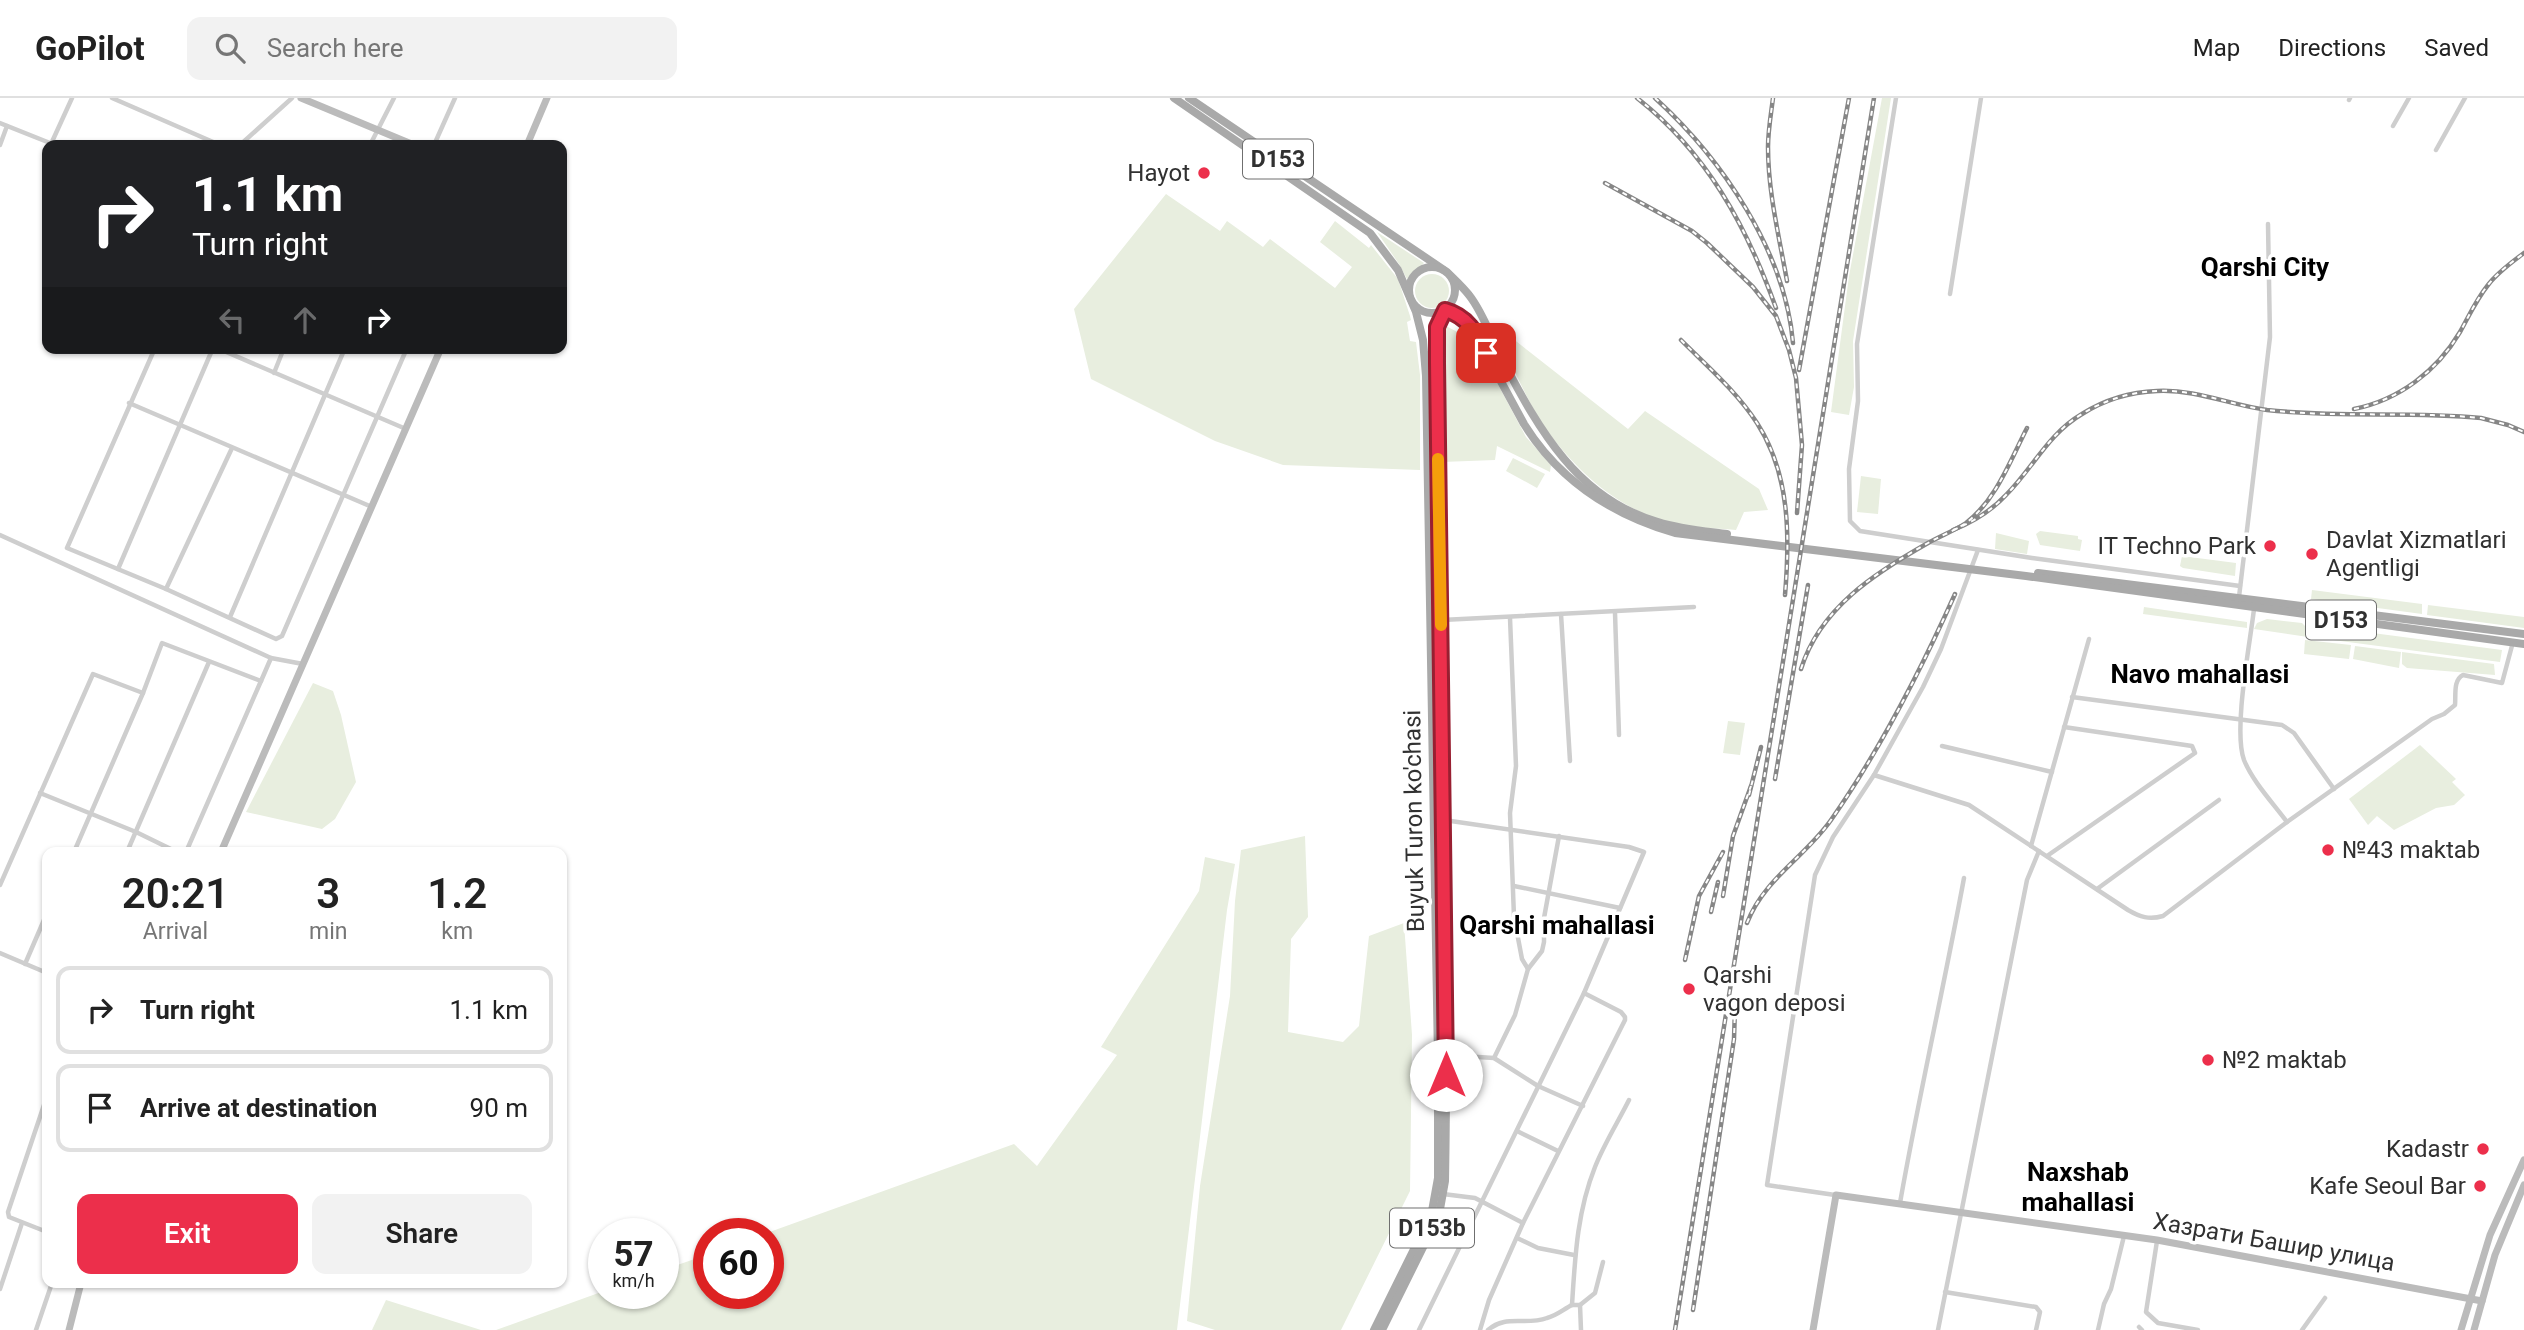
<!DOCTYPE html>
<meta charset="utf-8">
<style>
body{margin:0;font-family:Roboto,sans-serif;background:#f2f2f2;color:#222;height:100vh;display:flex;flex-direction:column;font-size:26px;white-space:nowrap}
*{box-sizing:border-box;margin:0}
p{font-size:23px;color:#767676}
.icon{flex:none;width:38px;height:38px;fill:none;stroke:currentColor;stroke-width:2;stroke-linecap:round;stroke-linejoin:round}
.map{position:relative;flex:1;overflow:hidden}
.details{position:absolute;left:42px;top:749px;width:525px;height:441px;display:flex;flex-direction:column;background:#fff;border-radius:14px;box-shadow:0 2px 5px #0004}
.details>*{flex:none}
.top-card{position:absolute;left:42px;top:42px;width:525px;height:214px;border-radius:14px;box-shadow:0 2px 5px #0004;background:#202124;color:#fff;overflow:hidden}
.speed{position:absolute;left:588px;top:1120px;display:flex;gap:14px;font-size:35px;font-weight:700;text-align:center}
.speed>*{display:grid;place-content:center;width:91px;height:91px;border-radius:50%;background:#fff;box-shadow:0 2px 5px #0004;line-height:1}
.speed small{font-size:18px;font-weight:400}
.speed .limit{border:10px solid #d22;background:#fff;color:#111}
.pin{position:absolute;display:grid;place-items:center;width:60px;height:60px;color:#fff;margin:-30px;border-radius:14px;box-shadow:0 4px 10px #0006}
.me{position:absolute;width:77px;margin:-38px;rotate:0deg;stroke-linejoin:round;filter:drop-shadow(0 0 5px #0008)}
.turn{display:flex;align-items:center;gap:24px;height:147px;padding:0 35px;font-size:32px}
.turn .icon{width:91px;height:91px;stroke-width:2.5}
.turn b{display:block;font-size:49px;line-height:60px}
.lanes{display:flex;align-items:center;height:66px;padding:0 35px;background:#0003;justify-content:center;gap:35px;direction:ltr}
.lanes .off{opacity:.35}
.eta{display:flex;justify-content:space-evenly;align-items:center;height:119px;text-align:center}
.eta b{font-size:42px;font-weight:600;line-height:49px}
.primary-button{display:flex;gap:14px;margin-top:auto;padding:14px 35px}
.primary-button a{flex:1;height:80px;border-radius:14px;background:#ec2f4b;color:#fff;font-size:28px;font-weight:600;line-height:80px;text-align:center}
.primary-button a+a{background:#f2f2f2;color:#222}
ul{padding:0;list-style:none}
li{display:flex;align-items:center;gap:21px;height:88px;margin:0 14px 10px;padding:0 21px;border:4px solid #e0e0e0;border-radius:14px}
li div{flex:1}
li b{display:block;font-size:26px}
li em{font-style:normal}
header{display:flex;align-items:center;gap:42px;box-sizing:border-box;height:98px;padding:0 35px;background:#fff;border-bottom:2px solid #e0e0e0}
header strong{font-size:33px}
nav{display:flex;gap:38px;margin-inline-start:auto;font-size:24px}
.search{width:490px;height:63px;background:#f2f2f2;display:flex;align-items:center;gap:18px;box-sizing:border-box;padding:0 24px;border-radius:14px;color:#767676;font-size:26px}
.map>svg:first-child{display:block}
.green{fill:#e8eedf}
.lines{fill:none;stroke-linecap:round;stroke-linejoin:round}
.street{stroke:#cecece;stroke-width:4.5}
.secondary{stroke:#bbb;stroke-width:7}
.primary{stroke:#a9a9a9;stroke-width:8}
.rail-casing{stroke:#868686;stroke-width:4.5}
.rail{stroke:#fff;stroke-width:2;stroke-dasharray:5;stroke-linecap:butt}
.route-casing{stroke:#991f31;stroke-width:18}
.route{stroke:#ec2f4b;stroke-width:12}
.slow{stroke:#f59e0b;stroke-width:12}
.poi-dot{fill:#ec2f4b;stroke:#fff;stroke-width:2.5}
.labels{text-anchor:middle;stroke-width:7;stroke-linejoin:round;paint-order:stroke}
.shield{fill:#fff;stroke:#6f6f6f;stroke-width:2}
.shield-label{font-size:23px;font-weight:bold;fill:#313131}
.poi-label{font-size:24px;fill:#313131;stroke:#fff;text-anchor:end}
.street-label{font-size:24px;fill:#313131;stroke:#fff}
.neighbourhood-label{font-size:26px;font-weight:bold;fill:#000;stroke:#fff}
</style>
<header>
<strong>GoPilot</strong>
<div class="search"><svg class="icon" aria-label="search" viewBox="0 0 24 24"><circle cx="10" cy="10" r="6"/><path d="M15 15l6 6"/></svg>Search here</div>
<nav><a>Map</a><a>Directions</a><a>Saved</a></nav>
</header>
<div class="map">
<svg width="2524" height="1232" viewBox="0 0 2524 1232">
<rect width="100%" height="100%" fill="#fff"/>
<g class="green">
<polygon points="1882,0 1891,0 1853,243 1854,289 1849,317 1831,314 1849,178"/>
<polygon points="1166,96 1220,133 1227,123 1263,149 1270,141 1335,190 1352,169 1320,144 1335,123 1369,150 1371,147 1398,181 1410,218 1411,222 1407,224 1410,243 1416,244 1420,277 1420,372 1283,367 1215,343 1091,281 1074,211"/>
<polygon points="1377,134 1424,165 1407,181 1399,166"/>
<circle cx="1432" cy="193" r="17"/>
<polygon points="1446,228 1465,238 1481,259 1479,261 1495,281 1526,339 1551,367 1550,374 1497,348 1495,362 1442,364 1442,232"/>
<path d="M1512 240 1628 331 1645 313 1759 391 1768 412 1744 414 1736 432C1715 430 1692 430 1672 425 1622 413 1582 378 1551 338 1530 310 1516 275 1500 243Z"/>
<polygon points="1513,360 1545,376 1537,390 1506,373"/>
<polygon points="1861,378 1881,381 1878,416 1857,414"/>
<polygon points="2040,433 2078,438 2078,441 2082,442 2080,453 2040,447 2036,436"/>
<polygon points="1996,435 2029,443 2027,456 1995,451"/>
<polygon points="2182,458 2236,465 2235,478 2183,470 2180,468"/>
<polygon points="2312,492 2422,506 2422,516 2311,501"/>
<polygon points="2428,507 2524,519 2524,530 2427,517"/>
<polygon points="2144,509 2247,524 2247,530 2143,516"/>
<polygon points="2267,521 2302,525 2309,532 2308,539 2254,531 2257,525"/>
<polygon points="2327,529 2502,552 2500,564 2310,539 2311,533"/>
<polygon points="2305,542 2351,547 2349,561 2304,556"/>
<polygon points="2355,548 2401,554 2399,570 2353,561"/>
<polygon points="2402,554 2494,566 2495,577 2407,570 2402,566"/>
<polygon points="313,585 333,593 341,617 356,684 335,721 322,731 246,714"/>
<polygon points="1728,623 1745,625 1740,657 1723,655"/>
<polygon points="2420,647 2456,681 2452,684 2465,697 2454,707 2436,710 2394,732 2377,718 2368,727 2349,701"/>
<polygon points="1305,738 1308,819 1291,841 1288,934 1343,944 1359,928 1369,838 1404,825 1412,937 1410,1093 1341,1232 1215,1232 1187,1223 1200,1088 1230,898 1235,803 1241,752"/>
<polygon points="1205,759 1235,766 1227,812 1177,1232 496,1232 604,1193 604,1195 663,1195 663,1172 709,1156 709,1195 768,1195 768,1136 764,1136 1014,1046 1037,1068 1117,957 1101,949 1199,793"/>
<polygon points="386,1202 481,1232 372,1232"/>
</g>
<g class="lines">
<g class="street">
<polyline points="112,0 220,47"/>
<polyline points="1896,0 1857,246 1858,303 1849,371 1850,423 1860,433 2032,460 2240,488"/>
<polyline points="2349,2 2350,0"/>
<polyline points="0,25 55,47"/>
<polyline points="2393,28 2409,0"/>
<polyline points="51,46 72,0"/>
<polyline points="0,47 7,28"/>
<polyline points="240,47 292,0"/>
<polyline points="370,47 394,0"/>
<polyline points="434,47 455,0"/>
<polyline points="2436,52 2465,0"/>
<polyline points="1950,196 1981,0"/>
<polyline points="155,250 67,450 166,491 276,541 282,538 407,250"/>
<polyline points="217,250 406,331"/>
<polyline points="274,275 284,250"/>
<polyline points="129,305 372,409"/>
<polyline points="0,437 271,560 303,566"/>
<polyline points="118,471 213,250"/>
<polyline points="166,491 232,350"/>
<polyline points="2239,499 2270,239 2268,126"/>
<path d="M2254 511C2250 546 2233 632 2244 662 2253 684 2273 705 2287 724"/>
<polyline points="1615,515 1619,637"/>
<polyline points="1561,516 1570,663"/>
<polyline points="230,519 345,250"/>
<polyline points="1510,520 1516,668 1510,715 1514,819 1522,861 1528,871"/>
<polyline points="1442,522 1694,509"/>
<polyline points="2072,599 2282,627 2294,635 2334,691"/>
<polyline points="1942,648 2052,674"/>
<path d="M1874 677 1969 707 2128 812C2140 819 2149 822 2163 818L2287 724 2432 621 2444 616 2455 607C2456 597 2453 582 2463 577L2502 585 2513 544"/>
<polyline points="40,695 136,734 177,754"/>
<polyline points="2031,748 2089,541"/>
<polyline points="74,754 143,595 162,545 261,583 271,560"/>
<polyline points="127,754 209,564"/>
<polyline points="186,754 261,583"/>
<polyline points="2047,758 2195,655 2192,648 2064,629"/>
<polyline points="0,787 93,576 143,595"/>
<polyline points="1514,788 1620,810"/>
<polyline points="2097,791 2219,702"/>
<polyline points="0,855 47,875"/>
<polyline points="25,866 47,815"/>
<polyline points="1447,957 1494,960 1538,988 1583,1008"/>
<polyline points="1494,960 1515,917 1528,871 1542,853 1544,844 1544,820 1559,738"/>
<polyline points="47,998 8,1114 9,1119 47,1134"/>
<polyline points="1517,1033 1558,1053"/>
<polyline points="1443,1096 1475,1100 1523,1125"/>
<polyline points="1835,1097 1767,1087 1815,777 1833,739 1874,677 1923,589 1941,551 1978,452"/>
<path d="M1900 1105C1919 997 1944 889 1964 780"/>
<polyline points="1517,1140 1538,1150 1574,1157"/>
<polyline points="2157,1143 2146,1214 2158,1225 2198,1232"/>
<polyline points="0,1191 22,1125"/>
<polyline points="1945,1194 2036,1209 2040,1214 2036,1232"/>
<polyline points="1580,1207 1595,1195 1603,1164"/>
<polyline points="2139,1229 2142,1232"/>
<polyline points="36,1232 52,1185"/>
<polyline points="1419,1232 1584,895 1644,754 1629,749 1444,722"/>
<polyline points="1480,1232 1489,1202 1523,1125 1625,922 1625,919 1621,914 1584,895"/>
<path d="M1488 1232C1506 1216 1525 1228 1547 1220 1556 1218 1564 1211 1572 1207"/>
<path d="M1581 1232 1580 1207H1572C1575 1160 1577 1114 1595 1069 1604 1046 1618 1024 1629 1002"/>
<polyline points="1938,1232 2027,782 2039,753"/>
<polyline points="2098,1232 2104,1206 2111,1191 2124,1138"/>
<polyline points="2302,1232 2325,1200"/>
</g>
<g class="secondary">
<polyline points="301,0 414,47"/>
<polyline points="527,47 547,0"/>
<polyline points="221,754 441,250"/>
<polyline points="69,1232 81,1185"/>
<polyline points="1813,1232 1836,1097 2157,1142 2482,1203"/>
<polyline points="2461,1232 2490,1137 2524,1062"/>
<polyline points="2474,1232 2495,1157 2524,1087"/>
</g>
<g class="primary">
<polyline points="1174,0 1370,135 1398,172 1416,214 1423,242 1426,278 1438,961 1438,1080 1432,1113 1427,1125 1374,1232"/>
<path d="M1189 0 1447 174C1454 181 1463 189 1469 197 1484 216 1492 242 1503 263 1539 332 1578 401 1658 424 1680 431 1704 433 1727 436"/>
<circle cx="1432" cy="192" r="23"/>
<polyline points="2038,475 2524,536"/>
<path d="M1382 1232 1435 1125 1440 1111 1445 1083C1450 802 1438 521 1437 239L1439 224 1445 212 1461 218 1472 230 1524 326C1559 382 1613 417 1675 435L2026 478 2524 546"/>
</g>
<g class="rail-casing">
<g id="rail">
<path d="M1637 0C1707 55 1746 127 1776 210"/>
<path d="M1655 0C1722 61 1785 153 1793 245"/>
<path d="M1773 0C1771 16 1768 33 1768 49 1768 94 1779 138 1787 183"/>
<polyline points="1605,85 1692,133 1707,145 1753,189 1776,218 1789,252 1796,280 1802,347 1797,415"/>
<path d="M1681 242C1707 268 1737 294 1757 325 1790 376 1790 438 1785 497"/>
<polyline points="1799,272 1849,0"/>
<path d="M2354 311C2399 302 2437 273 2460 234 2469 218 2476 202 2488 187 2498 174 2511 165 2524 155"/>
<path d="M1953 432C1973 424 1991 413 2006 397 2033 370 2048 336 2082 316 2104 302 2131 294 2157 293 2196 291 2230 307 2267 312 2338 320 2410 313 2481 320L2508 327 2524 334"/>
<path d="M1801 571C1820 510 1875 475 1928 445 1940 438 1954 433 1966 425 1996 402 2010 363 2027 330"/>
<polyline points="1775,681 1808,487"/>
<polyline points="1749,697 1761,649"/>
<polyline points="1723,798 1733,738 1751,688"/>
<polyline points="1711,814 1718,784"/>
<path d="M1747 825C1764 781 1805 759 1831 722 1880 652 1920 574 1955 496"/>
<polyline points="1685,862 1699,798 1723,754"/>
<polyline points="1693,1212 1734,941 1735,910"/>
<polyline points="1675,1232 1874,0"/>
</g>
</g>
<use href="#rail" class="rail"/>
</g>
<g class="lines">
<g class="route-casing">
<path id="route" d="M1446 977C1444 740 1442 503 1437 265V229L1445 212C1467 218 1477 235 1486 255"/>
</g>
<use href="#route" class="route"/>
<polyline class="slow" points="1438,361 1441,527"/>
</g>
<g class="poi-dot">
<circle cx="1204" cy="75" r="7"/>
<circle cx="2270" cy="448" r="7"/>
<circle cx="2312" cy="456" r="7"/>
<circle cx="2328" cy="752" r="7"/>
<circle cx="1689" cy="891" r="7"/>
<circle cx="2208" cy="962" r="7"/>
<circle cx="2483" cy="1051" r="7"/>
<circle cx="2480" cy="1088" r="7"/>
</g>
<g class="labels">
<g class="shield">
<rect x="1243" y="41.5" width="70" height="39" rx="5"/>
<rect x="2306" y="502.5" width="70" height="39" rx="5"/>
<rect x="1390" y="1110.5" width="84" height="39" rx="5"/>
</g>
<g class="shield-label">
<text x="1278" y="69">D153</text>
<text x="2341" y="530">D153</text>
<text x="1432" y="1138">D153b</text>
</g>
<g class="poi-label">
<text x="1190" y="83">Hayot</text>
<text x="2326" y="450" text-anchor="start">Davlat Xizmatlari<tspan x="2326" dy="28">Agentligi</tspan></text>
<text x="2256" y="456">IT Techno Park</text>
<text x="2342" y="760" text-anchor="start">№43 maktab</text>
<text x="1703" y="885" text-anchor="start">Qarshi<tspan x="1703" dy="28">vagon deposi</tspan></text>
<text x="2222" y="970" text-anchor="start">№2 maktab</text>
<text x="2469" y="1059">Kadastr</text>
<text x="2466" y="1096">Kafe Seoul Bar</text>
</g>
<g class="street-label">
<text transform="translate(1414 723) rotate(-91)" y="8">Buyuk Turon ko'chasi</text>
<text transform="translate(2274 1144) rotate(10)" y="8">Хазрати Башир улица</text>
</g>
<g class="neighbourhood-label">
<text x="2265" y="178">Qarshi City</text>
<text x="2200" y="585">Navo mahallasi</text>
<text x="1557" y="836">Qarshi mahallasi</text>
<text x="2078" y="1083">Naxshab<tspan x="2078" dy="30">mahallasi</tspan></text>
</g>
</g>
</svg>
<div class="speed"><div>57<small>km/h</small></div><div class="limit">60</div></div>
<div class="pin" style="left:1486px;top:255px;background:#d93025"><svg class="icon" aria-label="arrive" viewBox="0 0 24 24"><path d="M6 21V4h12l-3 4 3 4H6"/></svg></div>
<svg class="me" style="left:1446px;top:977px" viewBox="-20 -20 40 40"><circle r="19" fill="#fff"/><path d="M0-13L10 11 0 6-10 11z" fill="#ec2f4b"/></svg>
<div class="top-card">
<div class="turn"><svg class="icon" aria-label="right" viewBox="0 0 24 24"><path d="M7 20v-9h11M14 6l5 5-5 5"/></svg><div><b>1.1 km</b>Turn right</div></div>
<div class="lanes"><svg class="icon off" aria-label="left" viewBox="0 0 24 24"><path d="M17 20v-9H6M10 6l-5 5 5 5"/></svg><svg class="icon off" aria-label="ahead" viewBox="0 0 24 24"><path d="M12 20V5M6 11l6-6 6 6"/></svg><svg class="icon" aria-label="right" viewBox="0 0 24 24"><path d="M7 20v-9h11M14 6l5 5-5 5"/></svg></div>
</div>
<section class="details">
<div class="eta">
<div><b>20:21</b><p>Arrival</p></div>
<div><b>3</b><p>min</p></div>
<div><b>1.2</b><p>km</p></div>
</div>
<ul>
<li><svg class="icon" aria-label="right" viewBox="0 0 24 24"><path d="M7 20v-9h11M14 6l5 5-5 5"/></svg><div><b>Turn right</b></div><em>1.1 km</em></li>
<li><svg class="icon" aria-label="arrive" viewBox="0 0 24 24"><path d="M6 21V4h12l-3 4 3 4H6"/></svg><div><b>Arrive at destination</b></div><em>90 m</em></li>
</ul>
<div class="primary-button"><a>Exit</a><a>Share</a></div>
</section>
</div>
